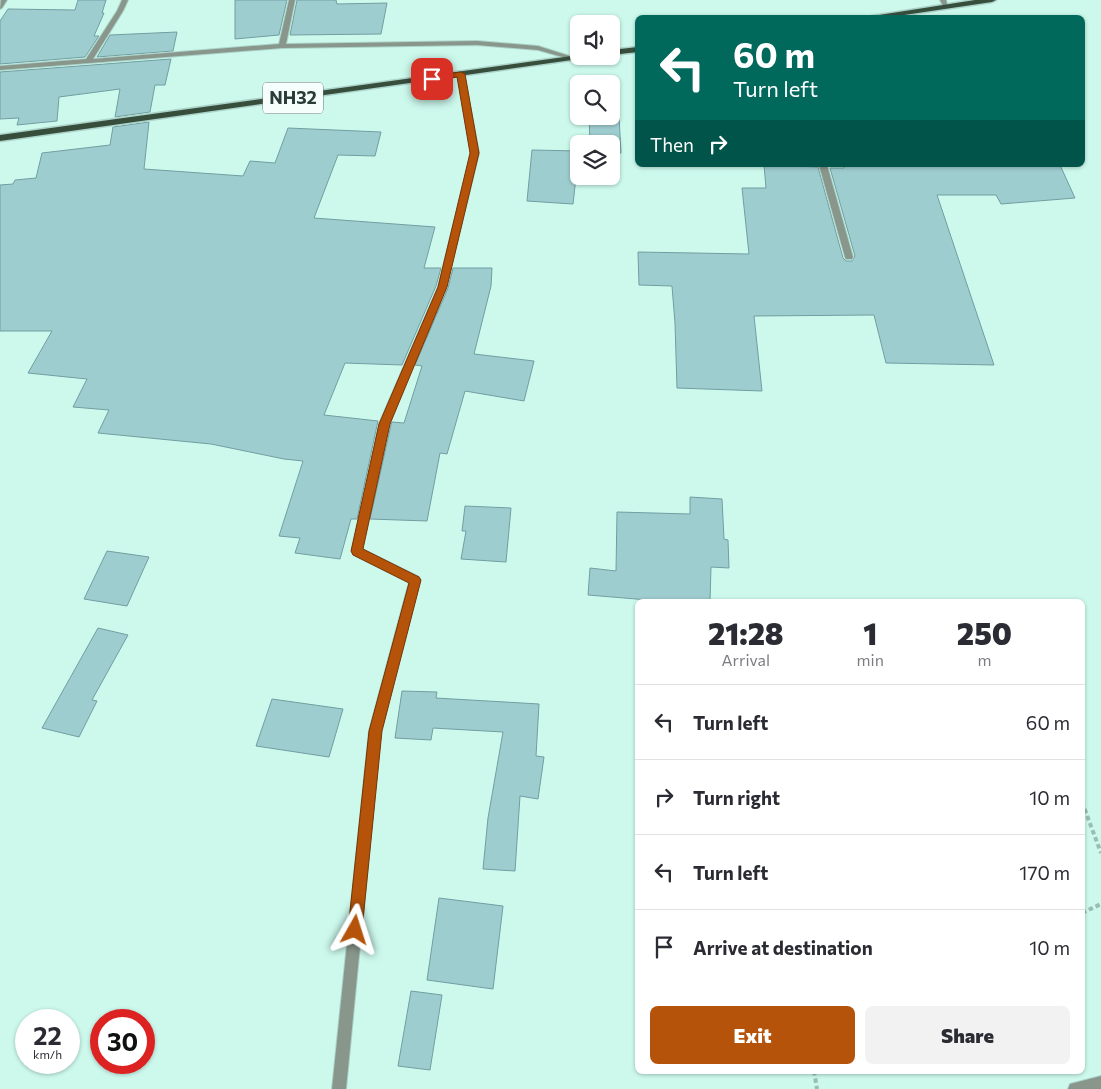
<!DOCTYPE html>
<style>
body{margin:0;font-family:Commissioner,sans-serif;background:#f2f2f3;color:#2b2b33;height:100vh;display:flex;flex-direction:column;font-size:19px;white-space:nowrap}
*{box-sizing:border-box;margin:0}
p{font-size:16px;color:#7c7c81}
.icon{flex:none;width:28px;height:28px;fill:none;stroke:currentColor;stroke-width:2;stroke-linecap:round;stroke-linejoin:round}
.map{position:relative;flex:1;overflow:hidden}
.panel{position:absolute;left:635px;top:599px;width:450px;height:475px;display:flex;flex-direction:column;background:#fff;border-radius:8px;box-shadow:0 1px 4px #0004}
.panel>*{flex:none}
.banner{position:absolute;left:635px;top:15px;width:450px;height:152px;border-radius:8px;box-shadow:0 1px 4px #0004;background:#00695c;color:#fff;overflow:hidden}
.fabs{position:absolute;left:570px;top:15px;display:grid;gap:10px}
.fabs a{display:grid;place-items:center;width:50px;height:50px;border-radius:8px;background:#fff;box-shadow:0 1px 4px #0004;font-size:25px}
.speed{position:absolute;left:15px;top:1009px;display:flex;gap:10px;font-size:25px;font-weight:700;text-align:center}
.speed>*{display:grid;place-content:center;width:65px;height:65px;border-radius:50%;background:#fff;box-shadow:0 1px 4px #0004;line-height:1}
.speed small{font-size:12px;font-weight:400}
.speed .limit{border:8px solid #d22;background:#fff;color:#111}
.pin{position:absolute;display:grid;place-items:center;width:42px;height:42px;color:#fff;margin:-21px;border-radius:10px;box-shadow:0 2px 8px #0006}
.me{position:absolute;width:55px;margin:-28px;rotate:6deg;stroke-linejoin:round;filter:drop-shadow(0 0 4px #0008)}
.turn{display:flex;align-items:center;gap:18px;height:105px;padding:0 15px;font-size:22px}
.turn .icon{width:65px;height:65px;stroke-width:2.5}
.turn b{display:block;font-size:35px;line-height:42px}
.then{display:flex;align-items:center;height:48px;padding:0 15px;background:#0003;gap:10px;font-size:19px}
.eta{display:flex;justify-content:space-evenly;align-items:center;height:85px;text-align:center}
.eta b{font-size:30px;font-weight:800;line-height:35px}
.primary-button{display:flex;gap:10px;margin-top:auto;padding:10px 15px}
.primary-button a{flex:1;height:58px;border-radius:8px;background:#b45309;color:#fff;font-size:20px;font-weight:800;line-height:58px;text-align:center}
.primary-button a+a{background:#f2f2f3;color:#2b2b33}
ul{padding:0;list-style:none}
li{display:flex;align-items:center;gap:15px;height:75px;padding:0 15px;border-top:1px solid #e1e1e2}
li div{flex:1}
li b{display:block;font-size:19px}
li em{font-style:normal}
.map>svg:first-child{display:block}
.building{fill:#9ecdd0;stroke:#719ea1}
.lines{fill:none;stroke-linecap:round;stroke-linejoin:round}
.lane-casing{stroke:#acd3c9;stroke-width:2}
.street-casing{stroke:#acd3c9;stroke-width:2}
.primary-casing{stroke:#acd3c9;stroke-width:3}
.path{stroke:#99bdb3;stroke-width:4;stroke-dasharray:4.5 3;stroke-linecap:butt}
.lane{fill:#88968b;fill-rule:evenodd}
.street{fill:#88968b;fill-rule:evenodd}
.primary{fill:#374e3d;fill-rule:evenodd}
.route{fill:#b45309;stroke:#753606}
.labels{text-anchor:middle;stroke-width:4;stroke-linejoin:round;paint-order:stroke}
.shield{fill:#f5fefb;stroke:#677672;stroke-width:1}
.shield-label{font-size:18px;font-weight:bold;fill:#2a3c37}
</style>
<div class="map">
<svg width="1101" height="1089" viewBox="0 0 1101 1089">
<rect width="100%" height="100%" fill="#cdf9ed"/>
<g class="building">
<polygon points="78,0 106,0 102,13 104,13 94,36 99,36 85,57 0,64 0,21 8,9 75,10"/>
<polygon points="235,0 287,0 279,35 235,39"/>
<polygon points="297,0 336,0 337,4 387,3 381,34 290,35"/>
<polygon points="177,32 173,51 97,57 110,35"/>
<polygon points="171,59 165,85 155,85 150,112 115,117 120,89 59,97 57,121 17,125 19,118 0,119 0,72"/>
<polygon points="589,116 619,116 621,153 611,153 611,144 590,144"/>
<polygon points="149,122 144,169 243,176 250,161 275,163 288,128 381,132 375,156 338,155 314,218 435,227 424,268 441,268 436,286 402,365 345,363 324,415 378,421 357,519 351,519 340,559 295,553 300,538 279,536 303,461 284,459 211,444 98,433 109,410 73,407 87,379 28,373 52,331 0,331 0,185 13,184 15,180 36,178 42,153 110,145 113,127"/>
<polygon points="532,150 579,151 573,204 527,201"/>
<polygon points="764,165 818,167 843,258 846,261 852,261 855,256 830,168 844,168 844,165 1060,165 1075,198 1001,204 996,195 937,195 994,365 886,363 874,315 754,316 762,391 677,388 675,323 672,286 639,285 638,252 749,254 742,188 766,188"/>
<polygon points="453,268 492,268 491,286 474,354 534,361 524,401 465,391 447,454 440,453 427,521 370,519 391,425 392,422 404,423 422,366 415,365 448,288"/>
<polygon points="690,497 722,499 724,539 728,540 729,568 711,567 710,601 660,601 588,595 590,568 616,571 617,512 690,514"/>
<polygon points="465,506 511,508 506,562 461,559 466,531 462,531"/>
<polygon points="107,551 149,557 127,606 84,599"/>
<polygon points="98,628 128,635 92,700 97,701 79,737 42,728"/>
<polygon points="402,691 437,692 436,698 539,704 536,756 544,757 538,799 520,796 515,871 483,869 488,818 503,732 433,728 431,740 395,738"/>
<polygon points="272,699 343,709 329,757 256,746"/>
<polygon points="439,898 503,906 493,989 427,980"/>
<polygon points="411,991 442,995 430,1070 398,1066"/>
</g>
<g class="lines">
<g class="lane-casing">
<polygon id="lane" points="819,165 827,165 853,257 852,259 846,259 845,257"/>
</g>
<g class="street-casing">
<g id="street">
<polygon points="1,0 7,0 2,8 0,9"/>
<polygon points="122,0 128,0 123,11 93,59 279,44 289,0 295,0 286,44 477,41 538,46 576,58 573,60 538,50 477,45 282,48 0,70 0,66 86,59 117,11"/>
<polygon points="940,0 946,0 948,8 944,8"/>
<polygon points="461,72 464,74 479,153 446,287 389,424 362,549 419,577 420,580 381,731 346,1089 332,1089 369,731 409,582 353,554 352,551 379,424 438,287 471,153 458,74"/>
<polygon points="1101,1076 1101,1089 1068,1089 1070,1084"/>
</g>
</g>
<g class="primary-casing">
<g id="primary">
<polygon points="975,0 996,0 992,2 884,18 860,18"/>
<polygon points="638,47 638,52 611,55 611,50"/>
<polygon points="579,55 579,56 590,56 586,58 0,141 0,135"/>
</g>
</g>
<g class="path">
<polyline points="1082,802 1101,853"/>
<polyline points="1082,913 1101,904"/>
<polyline points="814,1071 817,1089"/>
</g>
<use href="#lane" class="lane"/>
<use href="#street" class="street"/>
<use href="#primary" class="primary"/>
</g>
<polygon class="route" points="461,72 465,74 479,153 447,287 390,424 363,549 419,577 421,580 382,731 362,930 360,935 355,937 350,935 348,930 369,731 409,583 353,555 351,551 379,424 438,287 470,153 457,77 432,81 428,79 432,76"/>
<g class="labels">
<rect class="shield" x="263" y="82.5" width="60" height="31" rx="4"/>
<g class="shield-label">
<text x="293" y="104">NH32</text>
</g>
</g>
</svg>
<div class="fabs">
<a><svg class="icon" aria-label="sound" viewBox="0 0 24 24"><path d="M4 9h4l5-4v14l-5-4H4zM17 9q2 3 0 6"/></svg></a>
<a><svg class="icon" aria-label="search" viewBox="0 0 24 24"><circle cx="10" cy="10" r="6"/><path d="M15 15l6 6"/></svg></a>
<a><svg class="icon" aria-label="layers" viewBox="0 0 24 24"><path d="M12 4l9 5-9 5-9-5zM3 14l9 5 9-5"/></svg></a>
</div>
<div class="speed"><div>22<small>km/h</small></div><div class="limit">30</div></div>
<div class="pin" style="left:432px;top:79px;background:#d93025"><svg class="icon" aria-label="arrive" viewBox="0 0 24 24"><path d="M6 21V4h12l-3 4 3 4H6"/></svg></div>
<svg class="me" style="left:355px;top:930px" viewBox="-20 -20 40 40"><path d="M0-17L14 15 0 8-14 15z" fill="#b45309" stroke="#fff" stroke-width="4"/></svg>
<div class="banner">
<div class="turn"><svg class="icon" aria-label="left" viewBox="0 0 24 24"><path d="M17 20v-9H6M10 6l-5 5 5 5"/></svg><div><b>60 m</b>Turn left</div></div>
<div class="then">Then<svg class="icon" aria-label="right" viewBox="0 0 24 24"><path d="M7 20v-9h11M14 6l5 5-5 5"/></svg></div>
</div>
<section class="panel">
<div class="eta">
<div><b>21:28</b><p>Arrival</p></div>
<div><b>1</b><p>min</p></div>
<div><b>250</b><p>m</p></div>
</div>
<ul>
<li><svg class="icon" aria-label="left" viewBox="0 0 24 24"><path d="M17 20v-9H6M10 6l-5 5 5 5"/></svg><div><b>Turn left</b></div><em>60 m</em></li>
<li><svg class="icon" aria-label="right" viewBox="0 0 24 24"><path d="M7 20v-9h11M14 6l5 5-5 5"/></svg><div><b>Turn right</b></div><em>10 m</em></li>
<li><svg class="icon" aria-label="left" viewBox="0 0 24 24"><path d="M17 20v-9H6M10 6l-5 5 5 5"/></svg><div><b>Turn left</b></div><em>170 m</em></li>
<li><svg class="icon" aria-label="arrive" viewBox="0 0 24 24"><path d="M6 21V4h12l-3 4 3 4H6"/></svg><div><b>Arrive at destination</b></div><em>10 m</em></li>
</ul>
<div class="primary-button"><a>Exit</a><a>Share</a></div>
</section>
</div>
